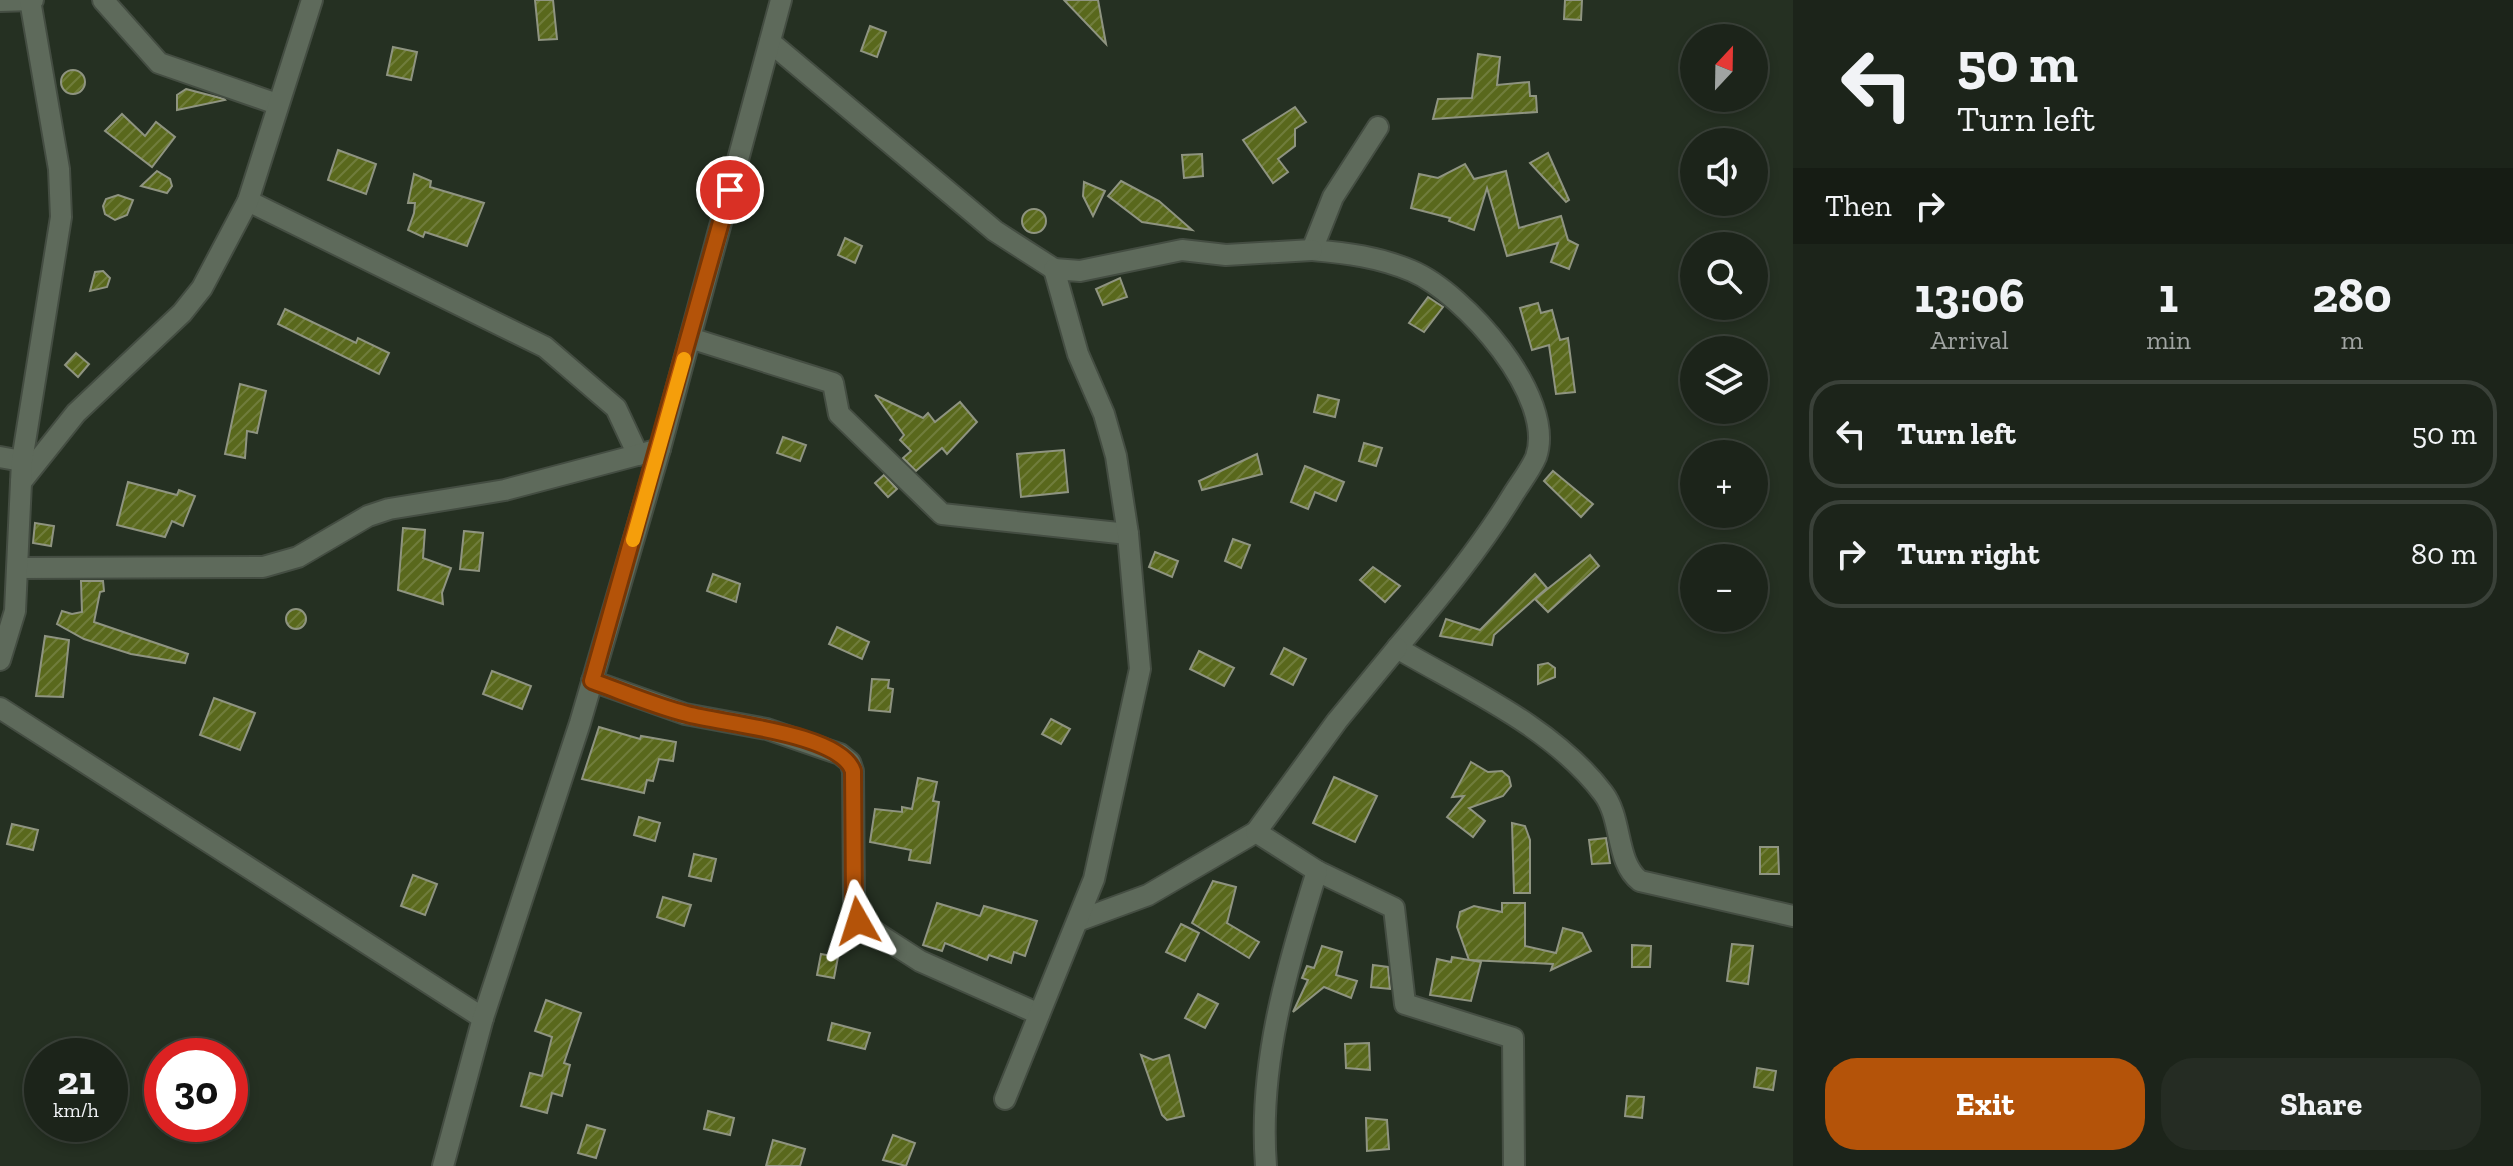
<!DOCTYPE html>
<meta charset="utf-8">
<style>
body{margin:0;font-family:"Zilla Slab",serif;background:#252c23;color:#f1f3f6;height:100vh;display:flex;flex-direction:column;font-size:30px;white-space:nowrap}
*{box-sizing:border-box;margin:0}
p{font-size:26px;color:#a0a4a2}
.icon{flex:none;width:44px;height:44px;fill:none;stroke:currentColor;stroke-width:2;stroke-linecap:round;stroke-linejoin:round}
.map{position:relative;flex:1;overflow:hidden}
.sheet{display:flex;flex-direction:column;background:#1c241a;width:720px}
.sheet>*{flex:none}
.top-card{background:#1c241a;color:#f1f3f6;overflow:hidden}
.needle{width:52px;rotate:22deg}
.buttons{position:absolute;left:1680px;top:24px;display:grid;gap:16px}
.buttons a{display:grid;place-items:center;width:88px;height:88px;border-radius:50%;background:#1c241a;box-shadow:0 4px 12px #0003,0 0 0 2px #3a4139;font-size:40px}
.speed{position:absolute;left:24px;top:1038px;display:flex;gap:16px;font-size:40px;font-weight:700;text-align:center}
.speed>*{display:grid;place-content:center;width:104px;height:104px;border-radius:50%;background:#1c241a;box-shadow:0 4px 12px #0003,0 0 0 2px #3a4139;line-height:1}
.speed small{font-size:20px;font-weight:400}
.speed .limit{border:12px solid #d22;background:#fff;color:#111}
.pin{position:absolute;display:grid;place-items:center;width:68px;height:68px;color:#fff;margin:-34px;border:4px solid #fff;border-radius:50%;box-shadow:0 2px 8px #0007}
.me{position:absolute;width:88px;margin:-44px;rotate:354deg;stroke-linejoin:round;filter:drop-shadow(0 0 6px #0008)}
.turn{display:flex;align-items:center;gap:28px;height:168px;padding:0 32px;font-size:36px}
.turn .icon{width:104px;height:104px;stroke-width:2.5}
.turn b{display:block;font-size:56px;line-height:68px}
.then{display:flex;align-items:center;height:76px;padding:0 32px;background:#0003;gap:16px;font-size:30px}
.eta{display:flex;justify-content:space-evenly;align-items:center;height:136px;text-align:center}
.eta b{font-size:48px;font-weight:800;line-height:56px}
.action{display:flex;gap:16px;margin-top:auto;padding:16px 32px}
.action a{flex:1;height:92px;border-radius:32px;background:#b45309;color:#fff;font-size:32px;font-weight:800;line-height:92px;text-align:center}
.action a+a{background:#252c23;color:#f1f3f6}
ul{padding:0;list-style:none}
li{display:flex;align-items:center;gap:24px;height:108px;margin:0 16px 12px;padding:0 16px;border:4px solid #3a4139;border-radius:32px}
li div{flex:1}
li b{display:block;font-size:30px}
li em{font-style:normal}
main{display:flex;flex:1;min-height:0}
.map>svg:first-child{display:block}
.building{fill:url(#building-hatch);stroke:#8f9481;stroke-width:2}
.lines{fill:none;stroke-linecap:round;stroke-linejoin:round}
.minor-casing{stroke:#444d42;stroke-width:24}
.minor{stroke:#5e6a5b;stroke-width:20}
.route-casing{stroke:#753606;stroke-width:20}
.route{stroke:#b45309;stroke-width:14}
.slow{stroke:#f59e0b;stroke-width:14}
</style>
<main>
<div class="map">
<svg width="1793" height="1166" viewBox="0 0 1793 1166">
<defs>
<pattern id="building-hatch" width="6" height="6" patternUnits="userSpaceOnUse" patternTransform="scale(2)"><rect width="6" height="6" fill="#59681c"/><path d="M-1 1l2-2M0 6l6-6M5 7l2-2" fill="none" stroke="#707d3c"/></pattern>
</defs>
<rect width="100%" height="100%" fill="#253022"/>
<g class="building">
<polygon points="535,0 553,0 557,39 539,40"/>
<polygon points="1064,0 1098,0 1106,44"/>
<polygon points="1565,0 1582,0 1581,20 1564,19"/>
<polygon points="870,26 886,32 877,57 861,51"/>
<polygon points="393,47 417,52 411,80 387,75"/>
<polygon points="1478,54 1500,57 1497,85 1529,82 1530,96 1536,96 1537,112 1433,119 1438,99 1472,98"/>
<circle cx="73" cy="82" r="12"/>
<polygon points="186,89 224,99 225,100 177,110 177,95"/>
<polygon points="1295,107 1306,122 1295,129 1295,146 1278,159 1288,172 1273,183 1243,140"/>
<polygon points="122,114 145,136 156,122 175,137 152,167 105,131"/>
<polygon points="338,150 376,164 366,194 328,180"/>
<polygon points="1548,153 1569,200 1566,202 1530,163"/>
<polygon points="1202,154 1203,176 1184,178 1182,155"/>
<polygon points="1465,164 1474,179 1506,171 1519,228 1561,216 1568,240 1578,245 1569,269 1551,262 1558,243 1507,256 1487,188 1474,230 1449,221 1450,218 1411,208 1419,174 1438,178"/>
<polygon points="157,171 170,179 172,186 167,193 141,186"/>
<polygon points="414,174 431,181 430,187 484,203 467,246 425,232 423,237 408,230 414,213 415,203 408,203"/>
<polygon points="1121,181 1159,201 1192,230 1142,222 1108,196"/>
<polygon points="1084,182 1105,191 1093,216 1083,196"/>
<polygon points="118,195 133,200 127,215 115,220 105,214 103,206 106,199"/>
<circle cx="1034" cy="221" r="12"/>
<polygon points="845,238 862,246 855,263 838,255"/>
<polygon points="103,271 110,278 107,287 90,291 95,272"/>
<polygon points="1120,278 1127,297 1103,305 1096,289"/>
<polygon points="1428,297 1443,307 1424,332 1409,323"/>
<polygon points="1538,303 1541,313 1552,310 1560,340 1568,338 1575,392 1556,394 1549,345 1532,350 1520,308"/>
<polygon points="285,309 356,343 358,338 389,353 379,374 278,324"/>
<polygon points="76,353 89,364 78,377 65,365"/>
<polygon points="240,384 266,391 257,433 247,431 245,458 225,454"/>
<polygon points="875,395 923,418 928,413 935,422 960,402 977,422 947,454 942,448 916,471 903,458 911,451 900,440 904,435"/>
<polygon points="1318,395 1339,400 1335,417 1314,412"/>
<polygon points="783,437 806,445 800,461 777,453"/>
<polygon points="1364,443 1382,448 1376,466 1359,461"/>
<polygon points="1064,450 1068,492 1021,497 1017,454"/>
<polygon points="1257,454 1262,474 1202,490 1199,481"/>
<polygon points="1305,466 1344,482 1336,501 1315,492 1308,509 1291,502"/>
<polygon points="1553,471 1593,504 1581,517 1544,481"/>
<polygon points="884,475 897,489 888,497 875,483"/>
<polygon points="128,482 177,495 179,490 195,496 183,526 172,521 165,537 117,525"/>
<polygon points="35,523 54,526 51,546 33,543"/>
<polygon points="403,528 425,530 423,558 451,568 442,593 443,604 398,590"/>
<polygon points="464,531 483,533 479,571 460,569"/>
<polygon points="1233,539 1250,545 1241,568 1225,561"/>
<polygon points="1155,552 1178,561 1172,577 1149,567"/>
<polygon points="1590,555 1599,566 1548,612 1535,599"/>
<polygon points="1373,567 1400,586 1385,602 1360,580"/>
<polygon points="713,574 740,584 736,602 707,591"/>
<polygon points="1535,574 1547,588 1494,635 1492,645 1440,636 1446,619 1480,630"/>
<polygon points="81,581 103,581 104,591 100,592 94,622 188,654 185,663 131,654 84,639 57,624 62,611 72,614 82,612"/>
<circle cx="296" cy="619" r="10"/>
<polygon points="837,627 869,642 862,659 829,644"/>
<polygon points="45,636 69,640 63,697 36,696"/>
<polygon points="1284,648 1306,659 1293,685 1271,674"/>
<polygon points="1199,651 1234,668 1224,686 1190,669"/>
<polygon points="1548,663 1555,668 1555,677 1538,684 1538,665"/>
<polygon points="492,671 531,686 522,709 483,694"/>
<polygon points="872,679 889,680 888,688 893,689 890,712 869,710"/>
<polygon points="214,698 255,713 240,750 200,735"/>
<polygon points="1051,719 1070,729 1061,744 1042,734"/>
<polygon points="599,727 640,739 641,736 676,742 673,761 659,759 653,781 647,780 644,793 582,779"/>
<polygon points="1471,762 1488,772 1502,771 1509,777 1511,786 1503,796 1469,808 1485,821 1473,837 1447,817 1464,796 1452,797"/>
<polygon points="1334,777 1377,796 1355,842 1313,823"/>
<polygon points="918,778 937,782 933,801 939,802 930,863 909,860 911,850 870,842 875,809 902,812 902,807 912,809"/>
<polygon points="639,817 660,823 655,841 634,835"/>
<polygon points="1512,823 1525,826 1530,840 1530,893 1514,893"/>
<polygon points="12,824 38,830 33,850 7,844"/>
<polygon points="1606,838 1610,863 1592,864 1589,840"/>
<polygon points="1760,847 1778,847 1779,874 1760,874"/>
<polygon points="694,854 716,859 711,881 689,876"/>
<polygon points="413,875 437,884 425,915 401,906"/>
<polygon points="1213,881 1236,887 1227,923 1259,942 1249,958 1192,923"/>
<polygon points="663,897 691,905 684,926 657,917"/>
<polygon points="937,903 980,916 984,906 1037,921 1025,956 1014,952 1011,963 989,955 987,960 945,943 942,951 923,945"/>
<polygon points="1502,903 1525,903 1525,946 1556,953 1563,928 1582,933 1591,951 1551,970 1553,964 1469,960 1457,927 1460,912 1474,906 1502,912"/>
<polygon points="1181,924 1199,933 1185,961 1166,952"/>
<polygon points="1732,944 1753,946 1748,984 1727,981"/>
<polygon points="1632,945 1651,946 1650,967 1632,967"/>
<polygon points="1322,946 1342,952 1336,975 1357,981 1351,998 1324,987 1293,1012 1308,980 1302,978 1307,966 1314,968"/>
<polygon points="821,954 838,957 834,978 817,975"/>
<polygon points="1452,957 1481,962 1471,1001 1430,995 1437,959 1451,962"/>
<polygon points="1373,965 1388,967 1390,989 1371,987"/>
<polygon points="1198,994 1218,1004 1205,1028 1185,1018"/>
<polygon points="546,1000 581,1013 564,1063 570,1065 562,1096 552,1093 547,1113 521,1106 530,1073 542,1076 552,1037 535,1031"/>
<polygon points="832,1023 870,1033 865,1049 828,1040"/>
<polygon points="1369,1043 1370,1070 1346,1068 1345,1044"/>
<polygon points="1141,1055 1153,1060 1169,1055 1184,1116 1167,1120 1162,1115"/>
<polygon points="1757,1068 1776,1071 1773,1090 1754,1087"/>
<polygon points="1627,1096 1644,1097 1642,1118 1625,1116"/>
<polygon points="708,1111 734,1118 730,1135 704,1129"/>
<polygon points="1366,1118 1387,1120 1389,1149 1367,1151"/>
<polygon points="587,1125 605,1130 596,1158 578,1153"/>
<polygon points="893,1135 915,1143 906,1166 883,1160"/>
<polygon points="773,1140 805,1149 800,1166 766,1166"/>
</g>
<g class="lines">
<g class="minor-casing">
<g id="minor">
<polyline points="103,0 159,63 277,104"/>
<polyline points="0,1 33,0"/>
<polyline points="770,42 995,231 1054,269"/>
<path d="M1378 127 1333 197 1312 250C1347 253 1379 257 1412 271 1464 293 1557 397 1536 457 1531 469 1521 482 1514 493 1480 549 1439 598 1397 648 1467 689 1553 727 1603 793 1623 819 1615 862 1640 881L1793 916"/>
<polyline points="248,201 545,347 616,408 638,455"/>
<polyline points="690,338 833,383 839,414 942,514 1128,534"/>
<polyline points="0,457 22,461"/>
<polyline points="21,482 76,413 182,313 202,288 248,201 312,0"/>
<polyline points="18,568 263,567 298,557 368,516 389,509 505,490 660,449"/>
<polyline points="0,660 15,611 22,461 61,217 59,169 30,0"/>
<polyline points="592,681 685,714 767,729 840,754 850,762 853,771 854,903 858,921 920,961 1039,1014"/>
<polyline points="0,708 483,1018"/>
<polyline points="1317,871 1394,908 1405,1004 1513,1038 1514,1166"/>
<polyline points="1080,920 1148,895 1256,832"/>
<polyline points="1005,1099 1094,879 1140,669 1128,534 1116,456 1104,414 1078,354 1054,269 1080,271 1182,250 1226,255 1312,250"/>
<polyline points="443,1166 483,1018 580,723 660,449 781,0"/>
<path d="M1266 1166C1258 1065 1287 967 1317 871L1256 832 1337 721 1397 648"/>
</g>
</g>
<use href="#minor" class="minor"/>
</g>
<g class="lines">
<g class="route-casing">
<path id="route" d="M730 190 592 681C623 692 655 706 687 714 723 724 840 733 853 771L854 903 858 921"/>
</g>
<use href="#route" class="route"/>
<polyline class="slow" points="633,540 684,359"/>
</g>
</svg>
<div class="buttons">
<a><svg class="needle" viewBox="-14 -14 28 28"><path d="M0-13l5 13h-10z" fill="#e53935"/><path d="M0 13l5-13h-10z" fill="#a0a4a2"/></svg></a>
<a><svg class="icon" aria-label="sound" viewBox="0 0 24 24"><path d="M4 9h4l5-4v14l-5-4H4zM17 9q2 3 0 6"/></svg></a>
<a><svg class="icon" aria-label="search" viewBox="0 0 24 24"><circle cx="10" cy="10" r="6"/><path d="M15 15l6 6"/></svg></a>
<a><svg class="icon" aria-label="layers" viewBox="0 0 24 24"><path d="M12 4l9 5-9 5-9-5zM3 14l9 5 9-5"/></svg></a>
<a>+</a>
<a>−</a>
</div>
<div class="speed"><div>21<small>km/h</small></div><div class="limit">30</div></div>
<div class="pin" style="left:730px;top:190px;background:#d93025"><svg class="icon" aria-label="arrive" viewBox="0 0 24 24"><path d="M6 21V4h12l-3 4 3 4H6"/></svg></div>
<svg class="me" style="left:858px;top:921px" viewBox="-20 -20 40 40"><path d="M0-17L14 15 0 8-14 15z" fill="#b45309" stroke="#fff" stroke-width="4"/></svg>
</div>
<section class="sheet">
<div class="top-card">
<div class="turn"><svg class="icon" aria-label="left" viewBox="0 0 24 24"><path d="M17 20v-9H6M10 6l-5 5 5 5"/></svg><div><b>50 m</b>Turn left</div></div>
<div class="then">Then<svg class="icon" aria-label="right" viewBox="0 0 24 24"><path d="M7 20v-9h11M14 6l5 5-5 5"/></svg></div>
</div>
<div class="eta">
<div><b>13:06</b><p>Arrival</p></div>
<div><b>1</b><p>min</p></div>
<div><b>280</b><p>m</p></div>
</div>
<ul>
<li><svg class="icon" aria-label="left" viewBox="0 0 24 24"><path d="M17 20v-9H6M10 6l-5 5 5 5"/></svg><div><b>Turn left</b></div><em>50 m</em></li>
<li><svg class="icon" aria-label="right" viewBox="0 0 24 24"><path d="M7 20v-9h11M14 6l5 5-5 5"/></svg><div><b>Turn right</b></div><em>80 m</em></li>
</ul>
<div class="action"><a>Exit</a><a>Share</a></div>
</section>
</main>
